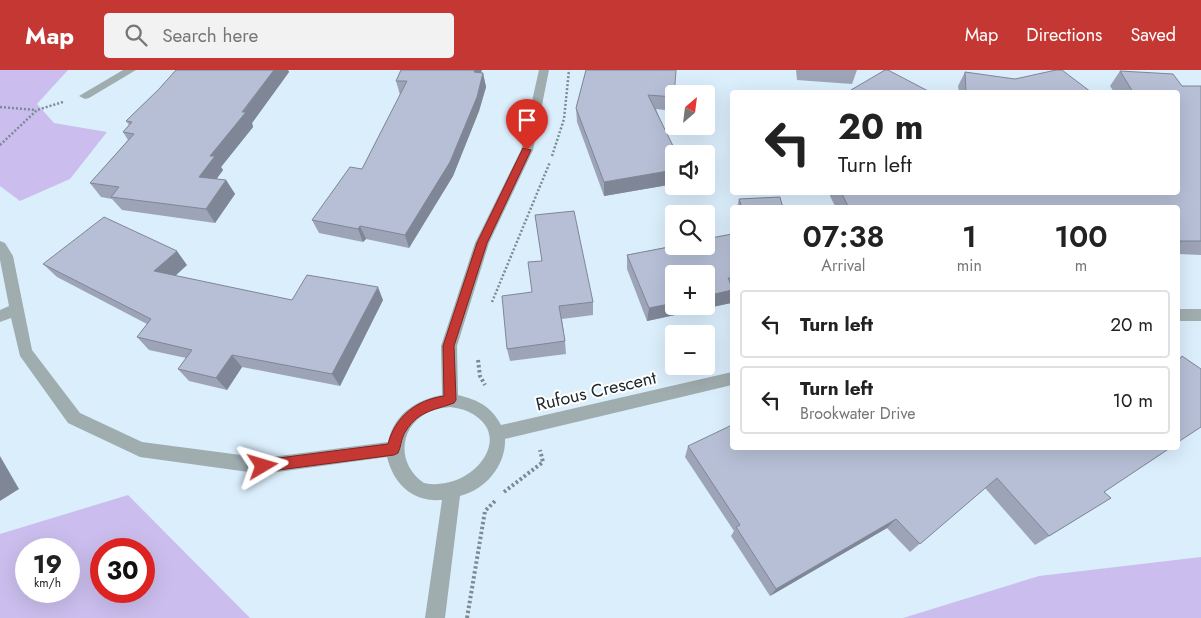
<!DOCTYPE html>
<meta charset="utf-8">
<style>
body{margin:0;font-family:Jost,sans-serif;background:#f2f2f2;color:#222;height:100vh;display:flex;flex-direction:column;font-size:19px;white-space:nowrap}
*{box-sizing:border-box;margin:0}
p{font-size:16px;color:#767676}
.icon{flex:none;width:28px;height:28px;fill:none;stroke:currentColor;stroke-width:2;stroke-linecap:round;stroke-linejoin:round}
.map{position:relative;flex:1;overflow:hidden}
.details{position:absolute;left:730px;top:135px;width:450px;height:245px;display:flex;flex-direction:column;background:#fff;border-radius:5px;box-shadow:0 5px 20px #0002}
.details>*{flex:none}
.top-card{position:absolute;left:730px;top:20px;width:450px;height:105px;border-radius:5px;box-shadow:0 5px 20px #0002;background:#fff;color:#222;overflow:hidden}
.needle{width:32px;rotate:28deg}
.tools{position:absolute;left:665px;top:15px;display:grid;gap:10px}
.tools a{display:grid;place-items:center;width:50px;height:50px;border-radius:5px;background:#fff;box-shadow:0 5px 20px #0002;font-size:25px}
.speed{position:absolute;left:15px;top:468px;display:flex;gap:10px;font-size:25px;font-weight:700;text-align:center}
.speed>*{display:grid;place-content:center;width:65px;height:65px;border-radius:50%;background:#fff;box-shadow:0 5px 20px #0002;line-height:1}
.speed small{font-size:12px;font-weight:400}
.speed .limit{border:8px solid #d22;background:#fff;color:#111}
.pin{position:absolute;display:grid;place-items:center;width:42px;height:42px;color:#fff;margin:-51px -21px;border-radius:50% 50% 50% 0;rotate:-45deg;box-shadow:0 0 5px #0007}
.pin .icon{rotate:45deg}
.me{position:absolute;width:55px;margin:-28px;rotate:83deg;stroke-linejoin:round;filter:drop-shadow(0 0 4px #0008)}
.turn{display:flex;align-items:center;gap:18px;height:105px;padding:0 25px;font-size:22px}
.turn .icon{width:65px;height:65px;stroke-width:2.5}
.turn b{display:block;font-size:35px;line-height:42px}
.eta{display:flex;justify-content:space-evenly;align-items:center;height:85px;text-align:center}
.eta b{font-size:30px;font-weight:600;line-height:35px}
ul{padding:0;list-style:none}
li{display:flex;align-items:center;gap:15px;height:68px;margin:0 10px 8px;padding:0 15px;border:2px solid #e0e0e0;border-radius:5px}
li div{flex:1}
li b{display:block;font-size:19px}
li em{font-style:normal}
header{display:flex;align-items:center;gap:30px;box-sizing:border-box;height:70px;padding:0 25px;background:#c53733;color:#fff}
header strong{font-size:24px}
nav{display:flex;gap:28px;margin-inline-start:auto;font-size:18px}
.search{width:350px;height:45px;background:#f2f2f2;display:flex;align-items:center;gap:12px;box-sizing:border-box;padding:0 18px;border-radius:5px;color:#767676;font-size:19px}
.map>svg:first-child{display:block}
.green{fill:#cbbeee;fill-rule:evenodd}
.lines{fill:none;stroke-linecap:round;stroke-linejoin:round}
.path-far1{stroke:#7c8a94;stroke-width:2.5;stroke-dasharray:2 2;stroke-linecap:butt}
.path{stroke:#7c8a94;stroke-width:4;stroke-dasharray:2.5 2.5;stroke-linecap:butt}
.minor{fill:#a0adaf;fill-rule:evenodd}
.wall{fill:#9da4b8}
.shaded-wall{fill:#7f8696}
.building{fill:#b6bfd6;stroke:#7f8696}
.route{fill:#c53733;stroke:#802421}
.labels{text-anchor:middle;stroke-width:4;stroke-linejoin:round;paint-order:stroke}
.street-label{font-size:18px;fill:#20292f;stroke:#fff}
</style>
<header>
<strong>Map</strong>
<div class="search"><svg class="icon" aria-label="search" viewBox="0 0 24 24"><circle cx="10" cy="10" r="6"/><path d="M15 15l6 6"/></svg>Search here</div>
<nav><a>Map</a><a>Directions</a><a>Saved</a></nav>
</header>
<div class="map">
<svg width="1201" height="548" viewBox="0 0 1201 548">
<rect width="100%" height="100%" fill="#dbeefc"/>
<g class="green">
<polygon points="0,0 68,0 37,34 54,53 107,62 70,109 20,131 0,116"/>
<path d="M128 425 250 548H0V464ZM26 479H69V521H26ZM101 479H144V521H101Z"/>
<polygon points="1201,487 1201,548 903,548 1039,506"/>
</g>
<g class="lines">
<g class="path-far1">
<polyline points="0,37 36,40"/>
<polyline points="0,75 37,40 63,32"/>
<polyline points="552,86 564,49 569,0"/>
<polyline points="492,232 550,92"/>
</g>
<g class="path">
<polyline points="478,290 480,306 485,315"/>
<polyline points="504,422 543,392 540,380"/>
<polyline points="467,548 485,441 496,430"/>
</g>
<g class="minor">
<polygon points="123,0 136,0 89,28 85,29 79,26"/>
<path d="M539 0H549L533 80 489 173 457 276 458 325C478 330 491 336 501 355L732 302V315L505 369C506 395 486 420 460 426L445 548H425L442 430C413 432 394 415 387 387L263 404 140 387 68 353 20 286 11 248 0 252V240L9 236 0 190V171L5 173 13 186 32 280 80 343 142 372 263 388 388 372C394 344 416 330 442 325L441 276 475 173 521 80ZM450 337C456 338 463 339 469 342 518 366 471 423 424 413 397 395 398 358 427 343 434 339 442 338 450 337Z"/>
<rect x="1178" y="239" width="23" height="12"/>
</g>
</g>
<g class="wall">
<polygon points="176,0 288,0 289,2 252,53 253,57 221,97 223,100 216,109 226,110 235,124 215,153 122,140 112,129 101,127 90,113 128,70 123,62 129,55 126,51 159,19"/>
<polygon points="586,0 674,24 673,41 656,39 674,84 674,114 604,126 577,52 576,38"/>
<polygon points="796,0 857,0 852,14 797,10"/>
<polygon points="1120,1 1182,16 1201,16 1201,185 1178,184 1178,138 836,138 830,126 831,122 891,122 892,124 1178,122 1178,22 1114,22 1110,16"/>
<polygon points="965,2 1091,22 959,22 958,16"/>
<polygon points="483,3 486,17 479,41 453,106 409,178 366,169 363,172 319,163 312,150 362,99 400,25 396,11"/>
<polygon points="739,129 783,138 737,138"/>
<polygon points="535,145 593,232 593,245 562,249 565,271 566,284 510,291 507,279 532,222 542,191"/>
<polygon points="732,164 732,225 731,233 647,251 627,199 627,185"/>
<polygon points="43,194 187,195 175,206 292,230 383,230 340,316 242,297 227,320 189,311 178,299 186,288 149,280 137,267 147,254 57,207"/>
<polygon points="688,376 1170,378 1104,422 1111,428 1035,475 985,418 910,482 887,458 770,526 731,466 734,461 685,387"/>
</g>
<g class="shaded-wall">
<polygon points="274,0 288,0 289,2 252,53 253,57 221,97 223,100 208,121 199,107 210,86"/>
<polygon points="475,0 482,0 476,16 474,2"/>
<polygon points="483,3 486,17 479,41 453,106 409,178 405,165"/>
<polygon points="674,100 674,114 604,126 604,112"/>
<polygon points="226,110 235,124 215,153 206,139"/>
<polygon points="360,156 366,169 363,172 358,159"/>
<polygon points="177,181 187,195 165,215 154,201"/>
<polygon points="378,217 383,230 340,316 332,304"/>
<polygon points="732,220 732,225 731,233 647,251 649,238 674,233 674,236 706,236 706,226"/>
<polygon points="232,285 242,297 227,320 216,308"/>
<polygon points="0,386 19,419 0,431"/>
<polygon points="896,449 887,458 770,526 776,519"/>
</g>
<g class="building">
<polygon points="176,0 274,0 242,42 246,42 210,86 215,86 199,107 226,110 206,139 111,127 119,117 90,113 134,64 123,62 132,52 126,51 159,19"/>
<polygon points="401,0 475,0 474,2 483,3 477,27 450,92 405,165 360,156 358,159 312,150 350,97 362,99 407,11 396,11"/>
<polygon points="586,0 676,0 674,27 648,25 677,84 674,84 674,100 604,112 576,38"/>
<polygon points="885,0 888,0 930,22 855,22 851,20"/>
<polygon points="1056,0 1062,0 1091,22 966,22 965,2 1015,9"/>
<polygon points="1120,1 1173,4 1182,16 1201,16 1201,171 1180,171 1181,172 1178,172 1178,138 849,138 841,122 891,122 892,124 900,122 1178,122 1178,22 1133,22"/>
<polygon points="780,127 783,138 742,138 739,129"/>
<polygon points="574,141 593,232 559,236 565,271 507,279 502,226 532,222 528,192 542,191 535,145"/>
<polygon points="104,147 177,181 154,201 292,230 307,205 378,217 332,304 232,285 216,308 178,299 192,280 137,267 151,249 43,194"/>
<polygon points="732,164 732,208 728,208 732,217 732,220 706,226 706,204 674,204 674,233 649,238 627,185 674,176 706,176 706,169"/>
<polygon points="1182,286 1201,299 1201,357 1178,372 1178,291"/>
<polygon points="732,355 732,378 1170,378 1104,422 1111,428 1049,466 997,408 920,474 896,449 776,519 736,457 740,455 688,376"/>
</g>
<path class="route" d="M523 78 531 80 487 173 454 276 456 330 454 333C432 341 417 341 404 364 401 370 401 377 398 383L394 385 263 402 258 400 257 396 258 392 263 390 388 374C395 347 416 330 444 326L443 276 477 173Z"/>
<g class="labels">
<g class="street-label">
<text transform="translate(596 321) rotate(-13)" y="6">Rufous Crescent</text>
</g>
</g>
</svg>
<div class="tools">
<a><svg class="needle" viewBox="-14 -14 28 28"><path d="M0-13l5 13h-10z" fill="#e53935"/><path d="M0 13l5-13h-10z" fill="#767676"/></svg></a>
<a><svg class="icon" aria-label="sound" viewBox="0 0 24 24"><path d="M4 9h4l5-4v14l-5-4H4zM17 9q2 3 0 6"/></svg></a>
<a><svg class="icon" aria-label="search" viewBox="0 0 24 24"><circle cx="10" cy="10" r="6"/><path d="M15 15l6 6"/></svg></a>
<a>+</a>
<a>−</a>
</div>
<div class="speed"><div>19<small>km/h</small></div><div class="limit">30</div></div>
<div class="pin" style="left:527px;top:80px;background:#d93025"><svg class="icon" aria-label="arrive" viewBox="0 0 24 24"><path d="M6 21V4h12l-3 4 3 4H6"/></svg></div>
<svg class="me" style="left:263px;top:396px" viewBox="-20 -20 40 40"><path d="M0-17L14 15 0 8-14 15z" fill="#c53733" stroke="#fff" stroke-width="4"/></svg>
<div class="top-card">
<div class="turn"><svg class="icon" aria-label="left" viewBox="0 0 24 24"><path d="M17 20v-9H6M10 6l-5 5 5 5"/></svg><div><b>20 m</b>Turn left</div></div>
</div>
<section class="details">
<div class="eta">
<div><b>07:38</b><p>Arrival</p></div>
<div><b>1</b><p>min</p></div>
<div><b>100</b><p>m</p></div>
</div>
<ul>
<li><svg class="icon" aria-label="left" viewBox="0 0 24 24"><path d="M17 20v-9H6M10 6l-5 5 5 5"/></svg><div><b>Turn left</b></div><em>20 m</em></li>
<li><svg class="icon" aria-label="left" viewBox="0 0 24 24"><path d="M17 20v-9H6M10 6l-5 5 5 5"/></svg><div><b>Turn left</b><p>Brookwater Drive</p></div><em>10 m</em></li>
</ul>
</section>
</div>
